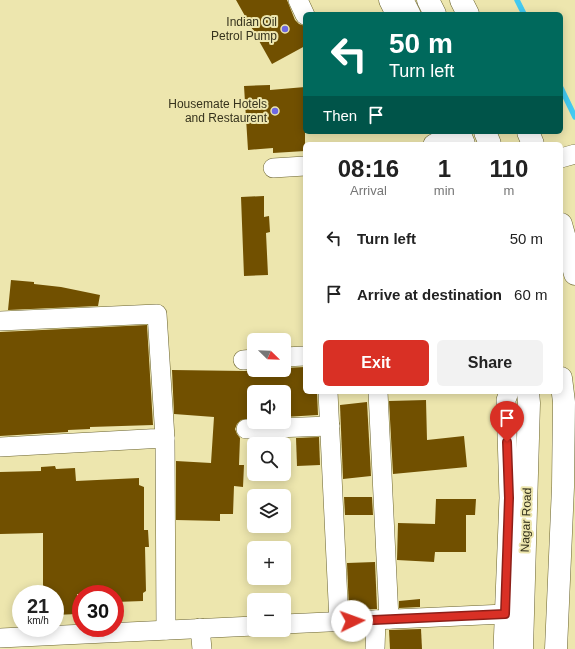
<!DOCTYPE html>
<meta charset="utf-8">
<style>
body{margin:0;font-family:Arial,sans-serif;background:#f2f2f2;color:#222;height:100vh;display:flex;flex-direction:column;font-size:15px;white-space:nowrap}
*{box-sizing:border-box;margin:0}
p{font-size:13px;color:#767676}
.icon{flex:none;width:22px;height:22px;fill:none;stroke:currentColor;stroke-width:2;stroke-linecap:round;stroke-linejoin:round}
.map{position:relative;flex:1;overflow:hidden}
.side{position:absolute;left:303px;top:142px;width:260px;height:252px;display:flex;flex-direction:column;background:#fff;border-radius:6px;box-shadow:0 2px 10px #0003}
.side>*{flex:none}
.top-card{position:absolute;left:303px;top:12px;width:260px;height:122px;border-radius:6px;box-shadow:0 2px 10px #0003;background:#00695c;color:#fff;overflow:hidden}
.needle{width:26px;rotate:113deg}
.controls{position:absolute;left:247px;top:333px;display:grid;gap:8px}
.controls a{display:grid;place-items:center;width:44px;height:44px;border-radius:6px;background:#fff;box-shadow:0 2px 10px #0003;font-size:20px}
.speed{position:absolute;left:12px;top:585px;display:flex;gap:8px;font-size:20px;font-weight:700;text-align:center}
.speed>*{display:grid;place-content:center;width:52px;height:52px;border-radius:50%;background:#fff;box-shadow:0 2px 10px #0003;line-height:1}
.speed small{font-size:10px;font-weight:400}
.speed .limit{border:6px solid #d22;background:#fff;color:#111}
.pin{position:absolute;display:grid;place-items:center;width:34px;height:34px;color:#fff;margin:-41px -17px;border-radius:50% 50% 50% 0;rotate:-45deg;box-shadow:0 0 4px #0007}
.pin .icon{rotate:45deg}
.me{position:absolute;width:44px;margin:-22px;rotate:87deg;stroke-linejoin:round;filter:drop-shadow(0 0 3px #0008)}
.turn{display:flex;align-items:center;gap:14px;height:84px;padding:0 20px;font-size:18px}
.turn .icon{width:52px;height:52px;stroke-width:2.5}
.turn b{display:block;font-size:28px;line-height:34px}
.then{display:flex;align-items:center;height:38px;padding:0 20px;background:#0003;gap:8px;font-size:15px}
.eta{display:flex;justify-content:space-evenly;align-items:center;height:68px;text-align:center}
.eta b{font-size:24px;font-weight:800;line-height:28px}
.button{display:flex;gap:8px;margin-top:auto;padding:8px 20px}
.button a{flex:1;height:46px;border-radius:6px;background:#d93025;color:#fff;font-size:16px;font-weight:800;line-height:46px;text-align:center}
.button a+a{background:#f2f2f2;color:#222}
ul{padding:0;list-style:none}
li{display:flex;align-items:center;gap:12px;height:56px;padding:0 20px}
li div{flex:1}
li b{display:block;font-size:15px}
li em{font-style:normal}
.map>svg:first-child{display:block}
.lines{fill:none;stroke-linecap:round;stroke-linejoin:round}
.stream{stroke:#43caf1;stroke-width:5.5}
.building{fill:#715000}
.minor-casing{stroke:#6a632f;stroke-width:20}
.highway-casing{stroke:#6a632f;stroke-width:23}
.minor{stroke:#fff;stroke-width:19}
.highway{stroke:#fff;stroke-width:22}
.route-casing{stroke:#8d1f18;stroke-width:10}
.route{stroke:#d93025;stroke-width:7}
.poi-dot{fill:#6e69e3;stroke:#ede6ae;stroke-width:1.5}
.labels{text-anchor:middle;stroke-width:4;stroke-linejoin:round;paint-order:stroke}
.poi-label{font-size:12px;fill:#36331d;stroke:#ede6ae;text-anchor:end}
.street-label{font-size:12px;fill:#36331d;stroke:#ede6ae}
</style>
<div class="map">
<svg width="575" height="649" viewBox="0 0 575 649">
<rect width="100%" height="100%" fill="#ede6ae"/>
<g class="lines">
<g class="stream">
<polyline points="517,0 524,14"/>
<polyline points="561,88 575,117"/>
</g>
</g>
<g class="building">
<polygon points="236,0 287,0 295,20 299,24 305,26 305,46 272,64"/>
<polygon points="270,85 270,90 305,87 305,151 273,153 273,148 248,150 244,86"/>
<polygon points="264,196 264,217 269,216 270,232 266,233 268,275 244,276 241,197"/>
<polygon points="11,280 34,282 34,284 61,287 100,295 98,306 8,310"/>
<polygon points="147,325 153,425 90,427 90,429 68,430 68,432 0,436 0,332"/>
<polygon points="305,367 305,392 317,392 318,415 284,417 284,392 254,392 254,418 241,420 237,424 235,429 237,434 240,438 239,465 244,465 243,487 234,486 233,514 220,514 220,521 176,520 176,461 211,463 214,417 174,414 172,370 245,371 254,370 284,370 284,368"/>
<polygon points="426,400 427,440 464,436 467,467 393,474 389,401"/>
<polygon points="367,402 371,476 343,479 340,405"/>
<polygon points="319,437 320,465 297,466 296,438"/>
<polygon points="55,466 56,469 75,468 76,481 139,478 139,485 144,487 144,530 148,530 149,547 145,547 146,591 143,593 143,601 115,602 115,594 77,594 77,614 55,615 55,594 43,594 43,533 0,534 0,472 41,471 41,467"/>
<polygon points="344,497 372,497 373,515 345,515"/>
<polygon points="436,499 476,499 475,515 466,515 466,552 435,552 434,562 397,560 398,523 435,524"/>
<polygon points="375,562 377,609 349,610 347,563"/>
<polygon points="420,599 420,607 399,608 399,601"/>
<polygon points="421,629 422,649 390,649 389,630"/>
</g>
<g class="lines">
<g class="minor-casing">
<g id="minor">
<polyline points="298,0 305,15"/>
<polyline points="404,0 411,14"/>
<polyline points="433,144 455,132"/>
<polyline points="561,158 575,154"/>
<polyline points="273,168 305,166"/>
<polyline points="0,321 157,314 165,438 0,447"/>
<polyline points="284,357 305,356"/>
<polyline points="243,360 254,359"/>
<polyline points="328,392 339,622"/>
<polyline points="378,392 389,619"/>
<polyline points="246,429 330,426"/>
<polyline points="165,438 166,630"/>
<polyline points="284,624 505,614"/>
<polyline points="200,628 202,649"/>
<polyline points="0,638 254,626"/>
<polyline points="375,649 376,620"/>
<polyline points="503,649 509,498 506,400 509,392"/>
</g>
</g>
<g class="highway-casing">
<g id="highway">
<polyline points="390,0 397,14"/>
<polyline points="428,0 435,14"/>
<polyline points="461,0 468,14"/>
<polyline points="459,132 464,144"/>
<polyline points="485,132 490,144"/>
<polyline points="528,132 533,144"/>
<polyline points="561,224 575,274"/>
<polyline points="522,649 529,403 528,392"/>
<polyline points="556,649 563,487 564,402 561,378"/>
</g>
</g>
<use href="#minor" class="minor"/>
<use href="#highway" class="highway"/>
</g>
<g class="lines">
<g class="route-casing">
<polyline id="route" points="352,621 505,614 509,498 507,442"/>
</g>
<use href="#route" class="route"/>
</g>
<g class="poi-dot">
<circle cx="285" cy="29" r="4"/>
<circle cx="275" cy="111" r="4"/>
</g>
<g class="labels">
<g class="poi-label">
<text x="277" y="26">Indian Oil<tspan x="277" dy="14">Petrol Pump</tspan></text>
<text x="267" y="108">Housemate Hotels<tspan x="267" dy="14">and Restaurent</tspan></text>
</g>
<g class="street-label">
<text transform="translate(526 520) rotate(-88)" y="4">Nagar Road</text>
</g>
</g>
</svg>
<div class="controls">
<a><svg class="needle" viewBox="-14 -14 28 28"><path d="M0-13l5 13h-10z" fill="#e53935"/><path d="M0 13l5-13h-10z" fill="#767676"/></svg></a>
<a><svg class="icon" aria-label="sound" viewBox="0 0 24 24"><path d="M4 9h4l5-4v14l-5-4H4zM17 9q2 3 0 6"/></svg></a>
<a><svg class="icon" aria-label="search" viewBox="0 0 24 24"><circle cx="10" cy="10" r="6"/><path d="M15 15l6 6"/></svg></a>
<a><svg class="icon" aria-label="layers" viewBox="0 0 24 24"><path d="M12 4l9 5-9 5-9-5zM3 14l9 5 9-5"/></svg></a>
<a>+</a>
<a>−</a>
</div>
<div class="speed"><div>21<small>km/h</small></div><div class="limit">30</div></div>
<div class="pin" style="left:507px;top:442px;background:#d93025"><svg class="icon" aria-label="arrive" viewBox="0 0 24 24"><path d="M6 21V4h12l-3 4 3 4H6"/></svg></div>
<svg class="me" style="left:352px;top:621px" viewBox="-20 -20 40 40"><circle r="19" fill="#fff"/><path d="M0-13L10 11 0 6-10 11z" fill="#d93025"/></svg>
<div class="top-card">
<div class="turn"><svg class="icon" aria-label="left" viewBox="0 0 24 24"><path d="M17 20v-9H6M10 6l-5 5 5 5"/></svg><div><b>50 m</b>Turn left</div></div>
<div class="then">Then<svg class="icon" aria-label="arrive" viewBox="0 0 24 24"><path d="M6 21V4h12l-3 4 3 4H6"/></svg></div>
</div>
<section class="side">
<div class="eta">
<div><b>08:16</b><p>Arrival</p></div>
<div><b>1</b><p>min</p></div>
<div><b>110</b><p>m</p></div>
</div>
<ul>
<li><svg class="icon" aria-label="left" viewBox="0 0 24 24"><path d="M17 20v-9H6M10 6l-5 5 5 5"/></svg><div><b>Turn left</b></div><em>50 m</em></li>
<li><svg class="icon" aria-label="arrive" viewBox="0 0 24 24"><path d="M6 21V4h12l-3 4 3 4H6"/></svg><div><b>Arrive at destination</b></div><em>60 m</em></li>
</ul>
<div class="button"><a>Exit</a><a>Share</a></div>
</section>
</div>
